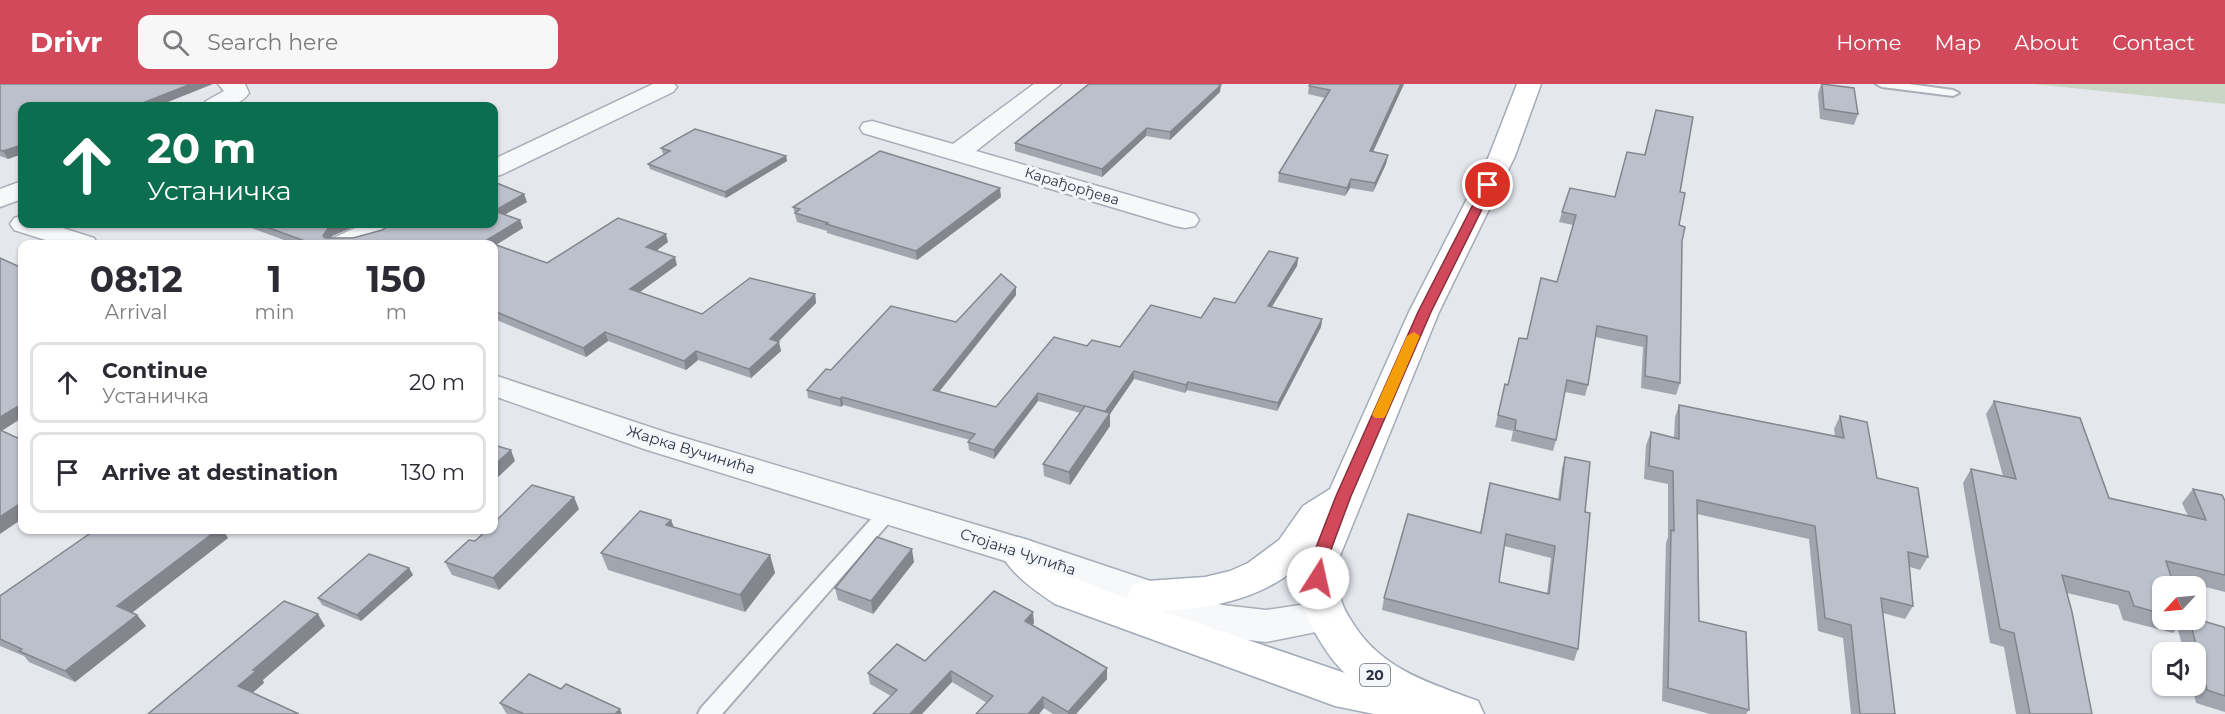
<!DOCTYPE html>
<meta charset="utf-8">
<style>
body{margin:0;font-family:Montserrat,sans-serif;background:#f7f7f7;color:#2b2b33;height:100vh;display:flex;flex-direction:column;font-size:22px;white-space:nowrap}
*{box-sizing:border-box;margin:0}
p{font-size:20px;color:#7c7c81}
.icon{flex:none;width:33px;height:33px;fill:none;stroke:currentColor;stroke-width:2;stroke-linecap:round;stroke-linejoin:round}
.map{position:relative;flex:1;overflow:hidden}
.panel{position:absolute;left:18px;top:156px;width:480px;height:294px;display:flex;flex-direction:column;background:#fff;border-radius:12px;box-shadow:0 2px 4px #0004}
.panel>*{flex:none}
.hud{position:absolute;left:18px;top:18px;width:480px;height:126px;border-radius:12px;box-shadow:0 2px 4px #0004;background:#0b6e4f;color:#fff;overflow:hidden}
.needle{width:39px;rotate:244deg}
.fabs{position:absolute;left:2152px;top:492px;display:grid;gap:12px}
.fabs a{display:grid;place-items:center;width:54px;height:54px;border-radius:12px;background:#fff;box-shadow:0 2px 4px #0004;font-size:30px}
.pin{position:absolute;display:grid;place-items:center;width:51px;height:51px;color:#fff;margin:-26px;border:3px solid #fff;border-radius:50%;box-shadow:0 2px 6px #0007}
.me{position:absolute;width:66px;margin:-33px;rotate:10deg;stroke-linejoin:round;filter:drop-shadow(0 0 4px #0008)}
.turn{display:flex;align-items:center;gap:21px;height:126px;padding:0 30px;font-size:27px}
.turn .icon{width:78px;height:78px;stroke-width:2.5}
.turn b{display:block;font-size:42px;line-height:51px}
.eta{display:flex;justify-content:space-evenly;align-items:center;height:102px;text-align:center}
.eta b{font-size:36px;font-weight:700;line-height:42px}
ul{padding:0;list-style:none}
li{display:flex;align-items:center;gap:18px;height:81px;margin:0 12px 9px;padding:0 18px;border:3px solid #e1e1e2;border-radius:12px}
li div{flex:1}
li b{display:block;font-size:22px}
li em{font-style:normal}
header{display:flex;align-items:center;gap:36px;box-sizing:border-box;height:84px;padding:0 30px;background:#d1495b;color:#fff}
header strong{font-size:28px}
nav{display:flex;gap:33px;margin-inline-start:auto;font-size:21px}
.search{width:420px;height:54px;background:#f7f7f7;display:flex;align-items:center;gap:15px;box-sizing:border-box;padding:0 21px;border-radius:12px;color:#7c7c81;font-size:22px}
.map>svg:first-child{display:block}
.green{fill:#c9d6c5}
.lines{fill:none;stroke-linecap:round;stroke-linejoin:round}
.service-casing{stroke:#a9aeb7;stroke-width:4}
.minor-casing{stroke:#a9aeb7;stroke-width:3}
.tertiary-casing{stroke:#a9aeb7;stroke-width:3}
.primary-casing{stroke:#a3abb8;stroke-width:3}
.service{fill:#f7f8fa;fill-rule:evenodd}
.minor{fill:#f7f8fa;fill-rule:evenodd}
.tertiary{fill:#f7f8fa;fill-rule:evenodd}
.primary{fill:#fff;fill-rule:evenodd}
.wall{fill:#a1a5ae;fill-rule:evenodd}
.shaded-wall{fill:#83868d}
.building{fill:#bbc0ca;stroke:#83868d;stroke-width:1.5;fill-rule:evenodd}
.route{fill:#d1495b;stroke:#882f3b;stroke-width:1.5}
.slow{fill:#f59e0b}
.labels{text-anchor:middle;stroke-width:6;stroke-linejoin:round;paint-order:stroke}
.far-street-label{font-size:14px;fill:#2b3445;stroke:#f4f6f9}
.shield{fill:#f4f6f9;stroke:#676e7b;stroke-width:1.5}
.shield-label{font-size:14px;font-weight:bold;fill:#2b3445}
.street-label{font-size:15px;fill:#2b3445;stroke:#f4f6f9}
</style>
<header>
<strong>Drivr</strong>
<div class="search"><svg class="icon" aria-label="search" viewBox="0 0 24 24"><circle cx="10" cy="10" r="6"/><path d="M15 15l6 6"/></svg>Search here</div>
<nav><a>Home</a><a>Map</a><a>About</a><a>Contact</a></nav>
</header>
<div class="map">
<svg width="2225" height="630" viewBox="0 0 2225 630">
<rect width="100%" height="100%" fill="#e4e7ec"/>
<polygon class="green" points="2034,0 2225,0 2225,20"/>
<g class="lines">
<g class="service-casing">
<g id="service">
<polygon points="1876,0 1909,0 1953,6 1959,9 1953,12 1882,3"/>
<polygon points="889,420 895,422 898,427 895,432 722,630 698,630 701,624 883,422"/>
</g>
</g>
<g class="minor-casing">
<g id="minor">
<path d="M218 0H245L249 9C238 25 220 22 202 22L206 17 224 7Z"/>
<polygon points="653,0 674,0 677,3 673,8 503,90 494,93 494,75"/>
<polygon points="1034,0 1061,0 976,67 1195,130 1199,136 1195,142 1185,144 1175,142 863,49 860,44 863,39 872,37 953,60"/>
<polygon points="22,97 22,115 0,123 0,105"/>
<path d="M364 140H399C384 161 351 162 329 160L333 154Z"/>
</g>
</g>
<g class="tertiary-casing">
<g id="tertiary">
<polygon points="22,132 22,140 50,140 94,154 98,160 58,160 14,146 10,140 14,134"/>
<polygon points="494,291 668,349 1031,457 1222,521 1266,526 1327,517 1341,521 1347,532 1341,543 1266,558 1221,553 1005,477 644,365 494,312"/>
</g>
</g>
<g class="primary-casing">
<path id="primary" d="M1517 0H1541L1515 72 1439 228 1337 479C1338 490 1337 501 1340 512 1342 522 1348 532 1354 541 1383 586 1430 599 1478 617L1484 630H1374L1335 622 1055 520C1033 505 1012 491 999 467L1005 457 1018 453 1031 457 1055 481 1083 498 1129 515 1127 512 1133 501 1147 497 1205 493 1230 487 1248 479 1279 456 1303 422 1330 405 1409 228 1489 72ZM1299 482C1299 491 1299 501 1300 511 1304 534 1328 574 1345 589L1163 527C1210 525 1263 514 1299 482Z"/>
</g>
<use href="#service" class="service"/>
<use href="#minor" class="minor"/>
<use href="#tertiary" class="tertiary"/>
<use href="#primary" class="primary"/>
</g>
<g class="wall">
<polygon points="0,0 22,22 22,70 8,75 0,72"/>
<polygon points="1089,0 1220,0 1220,8 1170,56 1146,52 1102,93 1015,67 1015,59"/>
<polygon points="1404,0 1373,68 1388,71 1386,80 1373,108 1350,104 1345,112 1278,98 1279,89 1325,14 1308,10 1309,2"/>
<polygon points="1821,0 1858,30 1854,41 1820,35 1818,10"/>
<polygon points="1656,26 1680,108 1679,141 1682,157 1680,299 1676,311 1641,304 1643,263 1595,253 1588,301 1585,312 1565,308 1556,356 1553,367 1511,357 1513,347 1495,343 1505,300 1508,301 1527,255 1557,198 1573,141 1559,138 1562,128 1614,113 1644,71"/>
<polygon points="661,64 786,72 787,77 726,114 650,85 648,80 665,71 663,70"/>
<polygon points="494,98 527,118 505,130 520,136 523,144 496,161 547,179 668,158 656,167 677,181 640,208 702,230 815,210 816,219 778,258 781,267 751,294 698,276 686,286 608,257 586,273 494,235 494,160 295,160 240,140 360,140 332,152 331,154 353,154 382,146"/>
<polygon points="1001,113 917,176 827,149 827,147 797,138 793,123"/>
<polygon points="1298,174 1297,182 1272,223 1322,235 1321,243 1277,327 1187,306 1185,309 1134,295 1110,330 1110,342 1070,401 1044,392 1043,380 1080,329 1038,317 994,375 969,366 968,358 970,356 843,321 841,323 808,314 807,306 831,286 956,238 1016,203 1016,211 939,308 996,323 1087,262 1120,263 1201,234 1235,219"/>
<polygon points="1994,317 2109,414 2188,432 2182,419 2193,405 2225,417 2225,508 2171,494 2163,502 2163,536 2184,536 2173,549 2123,536 2118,521 2067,509 2092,630 2016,630 2004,563 1990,559 1963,399 1971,385 2003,392 1986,330"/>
<polygon points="1679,321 1835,352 1834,345 1840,332 1877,394 1928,473 1920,486 1910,483 1913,522 1905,535 1883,529 1895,630 1851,630 1843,554 1818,547 1809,455 1697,430 1699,537 1749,626 1746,630 1710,630 1662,617 1666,459 1668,453 1668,400 1644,395 1646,361 1651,348 1674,354 1675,333"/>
<path d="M1565 373 1585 428 1578 565 1574 577 1382 526 1384 514 1480 449 1487 411 1490 399 1558 415 1562 384ZM1504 462 1551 474 1547 510 1499 498Z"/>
<polygon points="579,425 499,506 452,491 445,478 475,457"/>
<polygon points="671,436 674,443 770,471 775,489 745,528 608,486 601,469"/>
<polygon points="95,446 223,446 228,454 132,529 137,531 146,542 75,598 29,578 24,572 0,562 0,512"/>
<polygon points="914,478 873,530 838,516 835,504"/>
<polygon points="409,484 413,491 361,537 322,521 318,514"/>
<polygon points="2187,536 2196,536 2225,546 2225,628 2196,619 2192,602 2196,602 2196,568 2184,568 2178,546"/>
<polygon points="1034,539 1032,541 1107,595 1076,630 1053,630 1044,624 1039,630 976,630 987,619 952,598 891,612 870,600 868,589 925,577"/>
<polygon points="561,605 622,630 508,630 506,629 500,619"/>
</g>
<g class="shaded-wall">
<polygon points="191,0 213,0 158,22 135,22"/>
<polygon points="1401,0 1404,0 1369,76 1370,67"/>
<polygon points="1221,1 1220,8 1170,56 1170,48"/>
<polygon points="1147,44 1146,52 1102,93 1102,85"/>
<polygon points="18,62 22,70 8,75 3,67"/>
<polygon points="1388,71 1386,80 1373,108 1375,99"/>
<polygon points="786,72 787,77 726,114 725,108"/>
<polygon points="1351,95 1350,104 1345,112 1347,104"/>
<polygon points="1000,104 1001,113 917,176 916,167"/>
<polygon points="524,110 527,118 497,135 494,127"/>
<polygon points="520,136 523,144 494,162 485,157"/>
<polygon points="337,140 360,140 332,152 327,160 323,152 328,144"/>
<polygon points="666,150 668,158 649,172 646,163"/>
<polygon points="675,173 677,181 633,213 630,205"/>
<polygon points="1298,174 1297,182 1267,230 1268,222"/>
<polygon points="1016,203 1016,211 934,314 933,306"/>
<polygon points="815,210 816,219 772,264 770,255"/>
<polygon points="1322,235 1321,243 1277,327 1278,319"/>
<polygon points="605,248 608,257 586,273 583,264"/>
<polygon points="779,258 781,267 751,294 749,285"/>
<polygon points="696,267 698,276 686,286 684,277"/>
<polygon points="1134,287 1134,295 1110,330 1110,342 1070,401 1069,388 1105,328"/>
<polygon points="1188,298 1187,306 1185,309 1186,301"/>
<polygon points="1038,309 1038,317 994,375 994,366"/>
<polygon points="842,313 843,321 841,323 840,315"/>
<polygon points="22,320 22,334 0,348 0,333"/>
<polygon points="511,366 515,377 494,397 494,381"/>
<polygon points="574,413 579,425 499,506 493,494"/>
<polygon points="22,418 22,435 0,450 0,433"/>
<polygon points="671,436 677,453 666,441"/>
<polygon points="217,446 223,446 228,454 125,534 117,522"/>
<polygon points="912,465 914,478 873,530 871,517"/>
<polygon points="770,471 775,489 745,528 740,511"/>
<polygon points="409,484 413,491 361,537 357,531"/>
<polygon points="1033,528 1034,539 1026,548 1025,537"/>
<polygon points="318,530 325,542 263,596 264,599 247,614 238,602 253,586"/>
<polygon points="137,531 146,542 75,598 65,587"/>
<polygon points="1107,584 1107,595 1076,630 1068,630 1068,628"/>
<polygon points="951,587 952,598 922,630 910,630"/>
<polygon points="1043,613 1044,624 1039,630 1028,630"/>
<polygon points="620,625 622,630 615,630"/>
</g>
<g class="building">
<polygon points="0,0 191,0 135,22 22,22 22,64 18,62 3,67 0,66"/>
<polygon points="1089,0 1217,0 1221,1 1170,48 1147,44 1102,85 1015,59"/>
<polygon points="1310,0 1401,0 1370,67 1388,71 1375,99 1351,95 1347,104 1279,89 1330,6 1309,2"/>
<polygon points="1822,0 1854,4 1858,30 1824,25"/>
<polygon points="1656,26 1693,33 1680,108 1685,109 1679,141 1685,143 1682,157 1680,299 1645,292 1647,252 1597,242 1588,301 1567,296 1556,356 1515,346 1516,336 1498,331 1505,300 1508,301 1519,254 1527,255 1541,194 1557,198 1576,131 1562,128 1570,104 1615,113 1627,68 1645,71"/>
<polygon points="695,45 786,72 725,108 648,80 670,67 661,64"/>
<polygon points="880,67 1000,104 916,167 826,140 828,139 795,129 800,125 793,123"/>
<polygon points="494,98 524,110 494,127 520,136 485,157 547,179 618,134 666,150 646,163 675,173 630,205 702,230 750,194 815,210 770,255 779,258 749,285 696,267 684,277 605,248 583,264 494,227 494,160 313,160 258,140 337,140 328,144 323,152 325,154 353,154 382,146 391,140 494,140"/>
<polygon points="1269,167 1298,174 1268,222 1322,235 1278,319 1188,298 1186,301 1134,287 1105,328 1038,309 994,366 968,358 975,350 842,313 840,315 807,306 826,285 831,286 891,222 956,238 1001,190 1016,203 933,306 996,323 1054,253 1087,262 1092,256 1120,263 1151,221 1201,234 1214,214 1235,219"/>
<polygon points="0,174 22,184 22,320 0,333"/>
<polygon points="1994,317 2080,334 2109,414 2206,436 2193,405 2222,411 2225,417 2225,491 2166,477 2174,502 2163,502 2163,530 2134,522 2129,508 2062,491 2072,528 2092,630 2030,630 2014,549 2000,545 1971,385 2016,395"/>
<polygon points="1679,321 1844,354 1840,332 1867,338 1877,394 1918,404 1928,473 1908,468 1913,522 1881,514 1895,630 1860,630 1851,541 1825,534 1815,442 1697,416 1699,537 1746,548 1749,626 1668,604 1671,446 1674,447 1673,387 1649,382 1651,348 1679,355"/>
<polygon points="1085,322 1110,329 1069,388 1043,380"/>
<polygon points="0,346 22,356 22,418 0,433"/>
<polygon points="494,361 511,366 494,381"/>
<path d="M1565 373 1590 378 1585 428 1590 429 1578 565 1384 514 1408 430 1481 449 1490 399 1560 416ZM1506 450 1555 462 1549 510 1499 498Z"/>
<polygon points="532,401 574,413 493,494 445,478 469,456 475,457 487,446 494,446 494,439"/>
<polygon points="640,427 671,436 666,441 770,471 740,511 601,469"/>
<polygon points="95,446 217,446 117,522 137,531 65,587 19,567 22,565 0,555 0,512"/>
<polygon points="877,453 912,465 871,517 835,504"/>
<polygon points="369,470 409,484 357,531 318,514"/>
<polygon points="994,507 1033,528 1025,537 1107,584 1068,628 1043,613 1028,630 976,630 993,612 951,587 910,630 873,630 897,606 868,589 897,560 925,577"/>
<polygon points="284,517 318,530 253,586 256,587 238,602 299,630 148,630"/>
<polygon points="2196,535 2224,543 2225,546 2225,612 2207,606 2190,536"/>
<polygon points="529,590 561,605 566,600 620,625 615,630 524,630 500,619"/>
</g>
<polygon class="route" points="1488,98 1494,101 1431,228 1351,412 1326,479 1324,499 1312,499 1310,494 1310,479 1336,412 1418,228 1483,101"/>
<polygon class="slow" points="1414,248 1420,252 1386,331 1384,334 1375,334 1372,331 1407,252"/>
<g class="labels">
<g class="far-street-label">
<text transform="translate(1072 102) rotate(17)" y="5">Карађорђева</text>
</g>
<rect class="shield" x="1360" y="580" width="30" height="22" rx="4.5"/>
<g class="shield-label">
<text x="1375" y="596">20</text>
</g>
<g class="street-label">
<text transform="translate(691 366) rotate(17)" y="5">Жарка Вучинића</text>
<text transform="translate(1018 468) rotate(18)" y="5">Стојана Чупића</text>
</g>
</g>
</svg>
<div class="fabs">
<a><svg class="needle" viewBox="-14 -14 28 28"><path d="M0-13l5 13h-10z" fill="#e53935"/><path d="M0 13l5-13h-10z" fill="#7c7c81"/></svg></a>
<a><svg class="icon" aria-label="sound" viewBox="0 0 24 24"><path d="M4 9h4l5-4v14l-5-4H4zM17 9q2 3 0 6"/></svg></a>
</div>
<div class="pin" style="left:1488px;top:101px;background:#d93025"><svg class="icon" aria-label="arrive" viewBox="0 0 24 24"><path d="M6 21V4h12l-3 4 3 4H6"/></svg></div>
<svg class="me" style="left:1318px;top:494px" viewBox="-20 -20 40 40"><circle r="19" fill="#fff"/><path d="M0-13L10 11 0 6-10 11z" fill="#d1495b"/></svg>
<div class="hud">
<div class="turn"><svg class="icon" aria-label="ahead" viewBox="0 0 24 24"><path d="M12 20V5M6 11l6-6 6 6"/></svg><div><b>20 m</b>Устаничка</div></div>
</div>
<section class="panel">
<div class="eta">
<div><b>08:12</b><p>Arrival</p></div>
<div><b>1</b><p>min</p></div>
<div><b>150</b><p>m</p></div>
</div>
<ul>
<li><svg class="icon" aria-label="ahead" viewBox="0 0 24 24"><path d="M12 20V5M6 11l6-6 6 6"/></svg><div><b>Continue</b><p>Устаничка</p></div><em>20 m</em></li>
<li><svg class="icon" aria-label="arrive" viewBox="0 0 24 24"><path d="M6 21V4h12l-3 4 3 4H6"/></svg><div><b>Arrive at destination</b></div><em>130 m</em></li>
</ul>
</section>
</div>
